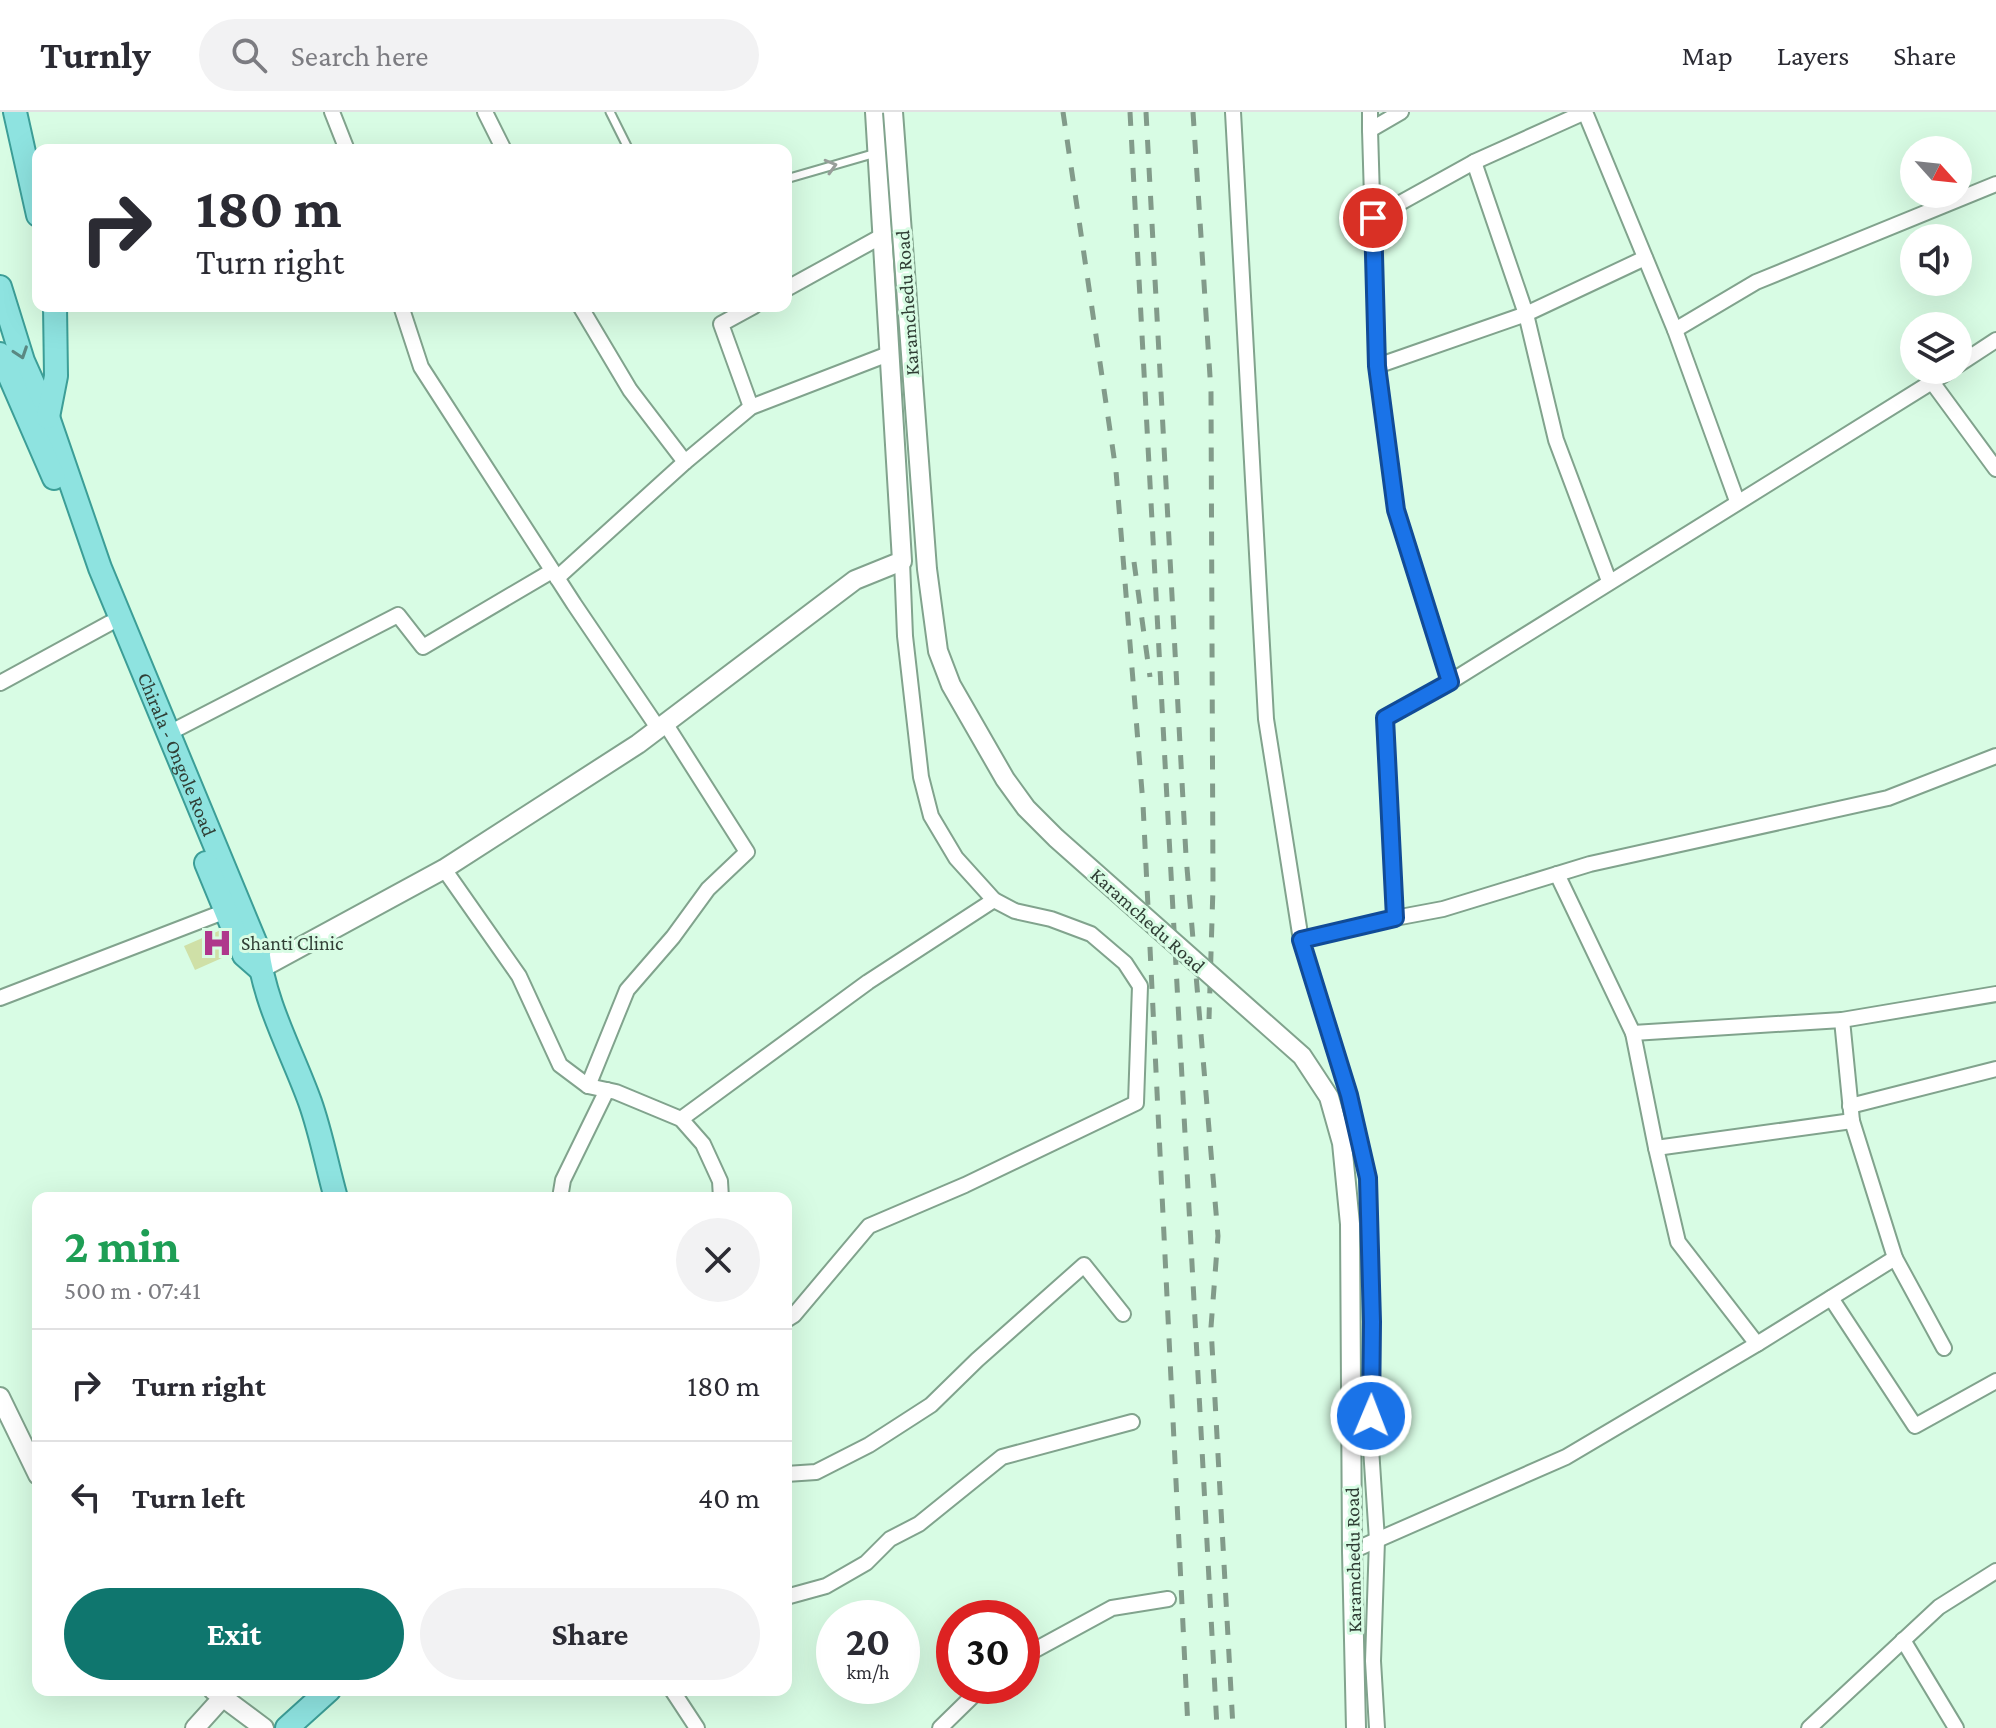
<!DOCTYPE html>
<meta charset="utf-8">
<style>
body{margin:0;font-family:"Crimson Pro",serif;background:#f2f2f3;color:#2b2b33;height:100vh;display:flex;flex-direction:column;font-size:30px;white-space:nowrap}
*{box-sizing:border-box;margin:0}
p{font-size:26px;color:#7c7c81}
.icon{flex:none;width:44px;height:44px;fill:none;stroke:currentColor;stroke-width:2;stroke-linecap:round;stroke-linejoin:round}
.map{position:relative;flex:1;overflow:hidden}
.panel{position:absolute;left:32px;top:1080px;width:760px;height:504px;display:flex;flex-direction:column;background:#fff;border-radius:16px;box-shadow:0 8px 32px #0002}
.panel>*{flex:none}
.guide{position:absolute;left:32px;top:32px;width:760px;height:168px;border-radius:16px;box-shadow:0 8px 32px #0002;background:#fff;color:#2b2b33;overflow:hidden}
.needle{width:52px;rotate:117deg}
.buttons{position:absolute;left:1900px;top:24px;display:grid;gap:16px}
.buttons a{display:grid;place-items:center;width:72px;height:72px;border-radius:50%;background:#fff;box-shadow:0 8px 32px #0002;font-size:40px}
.speed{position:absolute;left:816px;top:1488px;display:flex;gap:16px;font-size:40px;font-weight:700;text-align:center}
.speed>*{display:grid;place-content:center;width:104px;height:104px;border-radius:50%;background:#fff;box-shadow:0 8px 32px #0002;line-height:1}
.speed small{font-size:20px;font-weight:400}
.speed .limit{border:12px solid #d22;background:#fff;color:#111}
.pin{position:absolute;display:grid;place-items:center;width:68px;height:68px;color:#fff;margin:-34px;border:4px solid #fff;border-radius:50%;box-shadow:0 2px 8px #0007}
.me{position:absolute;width:88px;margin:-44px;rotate:1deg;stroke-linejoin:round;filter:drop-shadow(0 0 6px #0008)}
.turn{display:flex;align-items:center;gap:28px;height:168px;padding:0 32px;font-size:36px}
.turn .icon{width:104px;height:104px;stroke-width:2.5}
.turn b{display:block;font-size:56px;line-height:68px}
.round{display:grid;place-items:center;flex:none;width:84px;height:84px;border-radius:42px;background:#f2f2f3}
.head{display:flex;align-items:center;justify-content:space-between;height:136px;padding:0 32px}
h1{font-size:48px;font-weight:700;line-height:60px;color:#1e9e55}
.action{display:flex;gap:16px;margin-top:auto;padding:16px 32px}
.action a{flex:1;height:92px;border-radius:48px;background:#0f766e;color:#fff;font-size:32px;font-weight:700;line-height:92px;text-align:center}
.action a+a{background:#f2f2f3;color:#2b2b33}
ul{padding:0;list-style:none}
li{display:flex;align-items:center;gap:24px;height:112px;padding:0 32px;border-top:2px solid #e1e1e2}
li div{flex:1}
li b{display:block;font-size:30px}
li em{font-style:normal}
header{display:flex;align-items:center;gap:48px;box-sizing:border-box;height:112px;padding:0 40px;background:#fff;border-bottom:2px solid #e1e1e2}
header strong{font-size:38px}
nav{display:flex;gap:44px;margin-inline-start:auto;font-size:28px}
.search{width:560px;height:72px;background:#f2f2f3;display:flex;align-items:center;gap:20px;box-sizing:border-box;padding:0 28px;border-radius:44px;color:#7c7c81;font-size:30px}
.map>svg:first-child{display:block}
.building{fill:#cfe0a7}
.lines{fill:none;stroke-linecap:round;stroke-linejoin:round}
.service-casing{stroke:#81a38d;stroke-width:11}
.minor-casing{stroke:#81a38d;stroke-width:18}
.tertiary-casing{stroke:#81a38d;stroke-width:22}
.primary-casing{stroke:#3c9e97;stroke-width:26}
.service{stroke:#fff;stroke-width:7}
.minor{stroke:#fff;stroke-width:14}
.tertiary{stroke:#fff;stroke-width:18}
.primary{stroke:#8ee3e0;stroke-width:22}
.rail{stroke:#829b8a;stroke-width:5;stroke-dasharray:14 14;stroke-linecap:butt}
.tertiary-bridge-casing{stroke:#81a38d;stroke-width:22;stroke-linecap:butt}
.tertiary-bridge{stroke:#fff;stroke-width:18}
.oneway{stroke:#989e9a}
.oneway2{stroke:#5a8882}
.route-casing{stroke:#114b97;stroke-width:20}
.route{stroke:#1a73e8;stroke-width:14}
.labels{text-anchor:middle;stroke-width:6;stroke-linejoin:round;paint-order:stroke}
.street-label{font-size:20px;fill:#303e35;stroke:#d8fce4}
.poi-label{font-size:20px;fill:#303e35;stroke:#d8fce4;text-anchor:start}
</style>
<header>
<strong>Turnly</strong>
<div class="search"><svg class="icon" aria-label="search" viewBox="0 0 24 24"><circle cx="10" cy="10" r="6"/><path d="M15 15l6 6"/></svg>Search here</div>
<nav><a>Map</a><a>Layers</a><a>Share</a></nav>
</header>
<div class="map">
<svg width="1996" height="1616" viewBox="0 0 1996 1616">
<rect width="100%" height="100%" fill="#d8fce4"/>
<polygon class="building" points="230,814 240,838 195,858 184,834"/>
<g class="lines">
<g class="service-casing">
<g id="service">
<polyline points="610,0 629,38"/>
<polyline points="786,67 876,41"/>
</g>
</g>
<g class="minor-casing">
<g id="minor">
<polyline points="332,0 347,38"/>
<polyline points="485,0 504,38"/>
<polyline points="1233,0 1266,607 1301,828"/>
<polyline points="1370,0 1370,18"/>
<polyline points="1401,0 1370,18 1377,254 1396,398 1450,570 1951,258"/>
<polyline points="1585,0 1675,218 1737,389"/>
<polyline points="1474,50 1526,202 1556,328 1609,469"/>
<polyline points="1373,106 1474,50 1585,0"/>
<polyline points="786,177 882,124"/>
<polyline points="401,194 421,255 574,492 658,616"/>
<polyline points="580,194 630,278 685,350 751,295 891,241"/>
<polyline points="1675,218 1756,170 1996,72"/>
<polyline points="1958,253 1996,228"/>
<polyline points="1377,254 1526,202 1645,146"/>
<polyline points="1932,270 1996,357"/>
<polyline points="751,295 721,212 754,194"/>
<polyline points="557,466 685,350"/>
<polyline points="1450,570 1385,606 1395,806 1443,797 1590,752 1888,686 1996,644"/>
<polyline points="0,571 110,511"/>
<polyline points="169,621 398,503 423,535 552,459"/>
<polyline points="444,757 519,864 560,953 588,974 616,980 681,1007 703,1032 720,1069 721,1086"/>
<polyline points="1557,762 1633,921 1842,908"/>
<polyline points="0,886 226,799"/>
<polyline points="1633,921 1656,1036 1678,1130 1757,1232"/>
<polyline points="588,974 627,878 673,825 708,777 747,740 665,611"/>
<polyline points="1850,994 1996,957"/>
<polyline points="681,1007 868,870 994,788"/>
<polyline points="1656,1036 1852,1009"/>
<polyline points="560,1086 563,1068 607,978"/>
<polyline points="1895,1146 1944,1236"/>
<polyline points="1831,1186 1915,1314 1996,1269"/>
<polyline points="786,1208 794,1203 869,1114 965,1073 1136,991 1140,874 1125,851 1091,822 1051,807 1015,799 994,788 956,746 931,704 921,665 905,524 902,449"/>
<polyline points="786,1362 816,1360 869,1333 931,1293 977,1248 1084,1153 1123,1202"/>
<polyline points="1352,1439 1566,1345 1757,1232 1895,1146 1852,1009 1842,908 1996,882"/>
<polyline points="786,1485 826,1474 866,1451 890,1427 919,1412 1002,1345 1132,1310"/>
<polyline points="1903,1528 1956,1616"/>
<polyline points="1022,1545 1112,1496 1168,1487"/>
<polyline points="672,1578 697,1616"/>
<polyline points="940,1616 983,1574"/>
<polyline points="1377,1616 1373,1549 1377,1428 1371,1336 1372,1210 1368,1066 1349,983 1301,828 1395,806"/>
<polyline points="1809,1616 1939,1495 1996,1459"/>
</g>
</g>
<g class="tertiary-casing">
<g id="tertiary">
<polyline points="260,857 444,757 638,632 855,468 902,449 875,0"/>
<polyline points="0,1285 38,1363"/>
<polyline points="1352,1439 1356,1616"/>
<polyline points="213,1578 264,1616"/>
<polyline points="195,1616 223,1585"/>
</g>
</g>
<g class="primary-casing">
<g id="primary">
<polyline points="15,0 38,103"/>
<path id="s1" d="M0 175 23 249 48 305 100 456 258 837C264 891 292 940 310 990 321 1021 327 1054 336 1086"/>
<polyline points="0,242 54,366"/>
<polyline points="48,305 56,264 55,194"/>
<polyline points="206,751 244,843 260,857"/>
<polyline points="287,1616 329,1578"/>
</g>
</g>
<use href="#service" class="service"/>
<use href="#minor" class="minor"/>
<use href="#tertiary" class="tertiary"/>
<use href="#primary" class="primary"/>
<g class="rail">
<polyline points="1063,0 1116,359 1143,692 1188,1616"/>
<polyline points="1130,0 1217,1616"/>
<polyline points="1146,0 1186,744 1218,1124 1211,1215 1233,1616"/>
<polyline points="1193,0 1211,280 1213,775 1209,907"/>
<polyline points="1134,450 1150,565"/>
</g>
<g class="tertiary-bridge-casing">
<polyline id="tertiary-bridge" points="893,0 927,457 938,539 951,573 1005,667 1026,696 1056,726 1302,944 1329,985 1342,1031 1350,1112 1352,1439"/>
</g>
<use href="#tertiary-bridge" class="tertiary-bridge"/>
</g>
<defs><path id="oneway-chevron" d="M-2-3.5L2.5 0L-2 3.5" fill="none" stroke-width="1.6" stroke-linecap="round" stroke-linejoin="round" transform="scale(2)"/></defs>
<use class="oneway" href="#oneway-chevron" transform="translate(831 54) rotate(-16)"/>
<use class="oneway2" href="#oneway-chevron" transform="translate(21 241) rotate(71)"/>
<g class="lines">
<g class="route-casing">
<polyline id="route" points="1371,1304 1372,1210 1368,1066 1349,983 1301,828 1395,806 1385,606 1450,570 1396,398 1377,254 1373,106"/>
</g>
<use href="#route" class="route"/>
</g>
<defs>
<g id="hospital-bare" transform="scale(2.4)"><path d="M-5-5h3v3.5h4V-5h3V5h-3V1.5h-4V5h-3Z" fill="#af378c" stroke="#d8fce4" stroke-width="2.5" paint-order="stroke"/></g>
</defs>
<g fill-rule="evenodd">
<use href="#hospital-bare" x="217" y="831"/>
</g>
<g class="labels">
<g class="street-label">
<text transform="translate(907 191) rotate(-94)" y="7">Karamchedu Road</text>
<text dy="7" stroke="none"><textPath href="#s1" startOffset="500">Chirala - Ongole Road</textPath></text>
<text transform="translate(1148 808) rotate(42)" y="7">Karamchedu Road</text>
<text transform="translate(1353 1448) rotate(-91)" y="7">Karamchedu Road</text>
</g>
<g class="poi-label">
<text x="241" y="838">Shanti Clinic</text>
</g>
</g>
</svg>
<div class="buttons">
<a><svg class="needle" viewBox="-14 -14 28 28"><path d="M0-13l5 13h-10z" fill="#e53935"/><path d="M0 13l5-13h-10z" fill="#7c7c81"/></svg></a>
<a><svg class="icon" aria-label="sound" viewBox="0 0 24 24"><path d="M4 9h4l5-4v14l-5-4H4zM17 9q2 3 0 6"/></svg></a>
<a><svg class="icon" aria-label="layers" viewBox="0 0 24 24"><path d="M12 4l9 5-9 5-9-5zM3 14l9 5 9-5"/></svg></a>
</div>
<div class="speed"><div>20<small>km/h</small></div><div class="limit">30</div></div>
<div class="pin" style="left:1373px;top:106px;background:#d93025"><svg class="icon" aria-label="arrive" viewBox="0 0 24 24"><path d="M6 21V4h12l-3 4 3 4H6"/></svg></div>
<svg class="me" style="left:1371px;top:1304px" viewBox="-20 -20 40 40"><circle r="17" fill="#1a73e8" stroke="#fff" stroke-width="3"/><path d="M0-11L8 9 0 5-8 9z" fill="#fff"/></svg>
<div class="guide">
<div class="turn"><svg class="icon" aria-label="right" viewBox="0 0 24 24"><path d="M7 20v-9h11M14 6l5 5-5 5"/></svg><div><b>180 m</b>Turn right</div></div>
</div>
<section class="panel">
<div class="head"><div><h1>2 min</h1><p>500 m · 07:41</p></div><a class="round"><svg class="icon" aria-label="close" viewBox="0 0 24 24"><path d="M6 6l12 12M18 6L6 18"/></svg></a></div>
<ul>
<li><svg class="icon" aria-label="right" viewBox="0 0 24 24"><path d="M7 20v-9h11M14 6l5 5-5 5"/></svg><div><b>Turn right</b></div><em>180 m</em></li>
<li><svg class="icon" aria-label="left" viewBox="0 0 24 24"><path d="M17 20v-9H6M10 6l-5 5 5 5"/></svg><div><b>Turn left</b></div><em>40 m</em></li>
</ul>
<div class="action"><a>Exit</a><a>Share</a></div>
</section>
</div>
